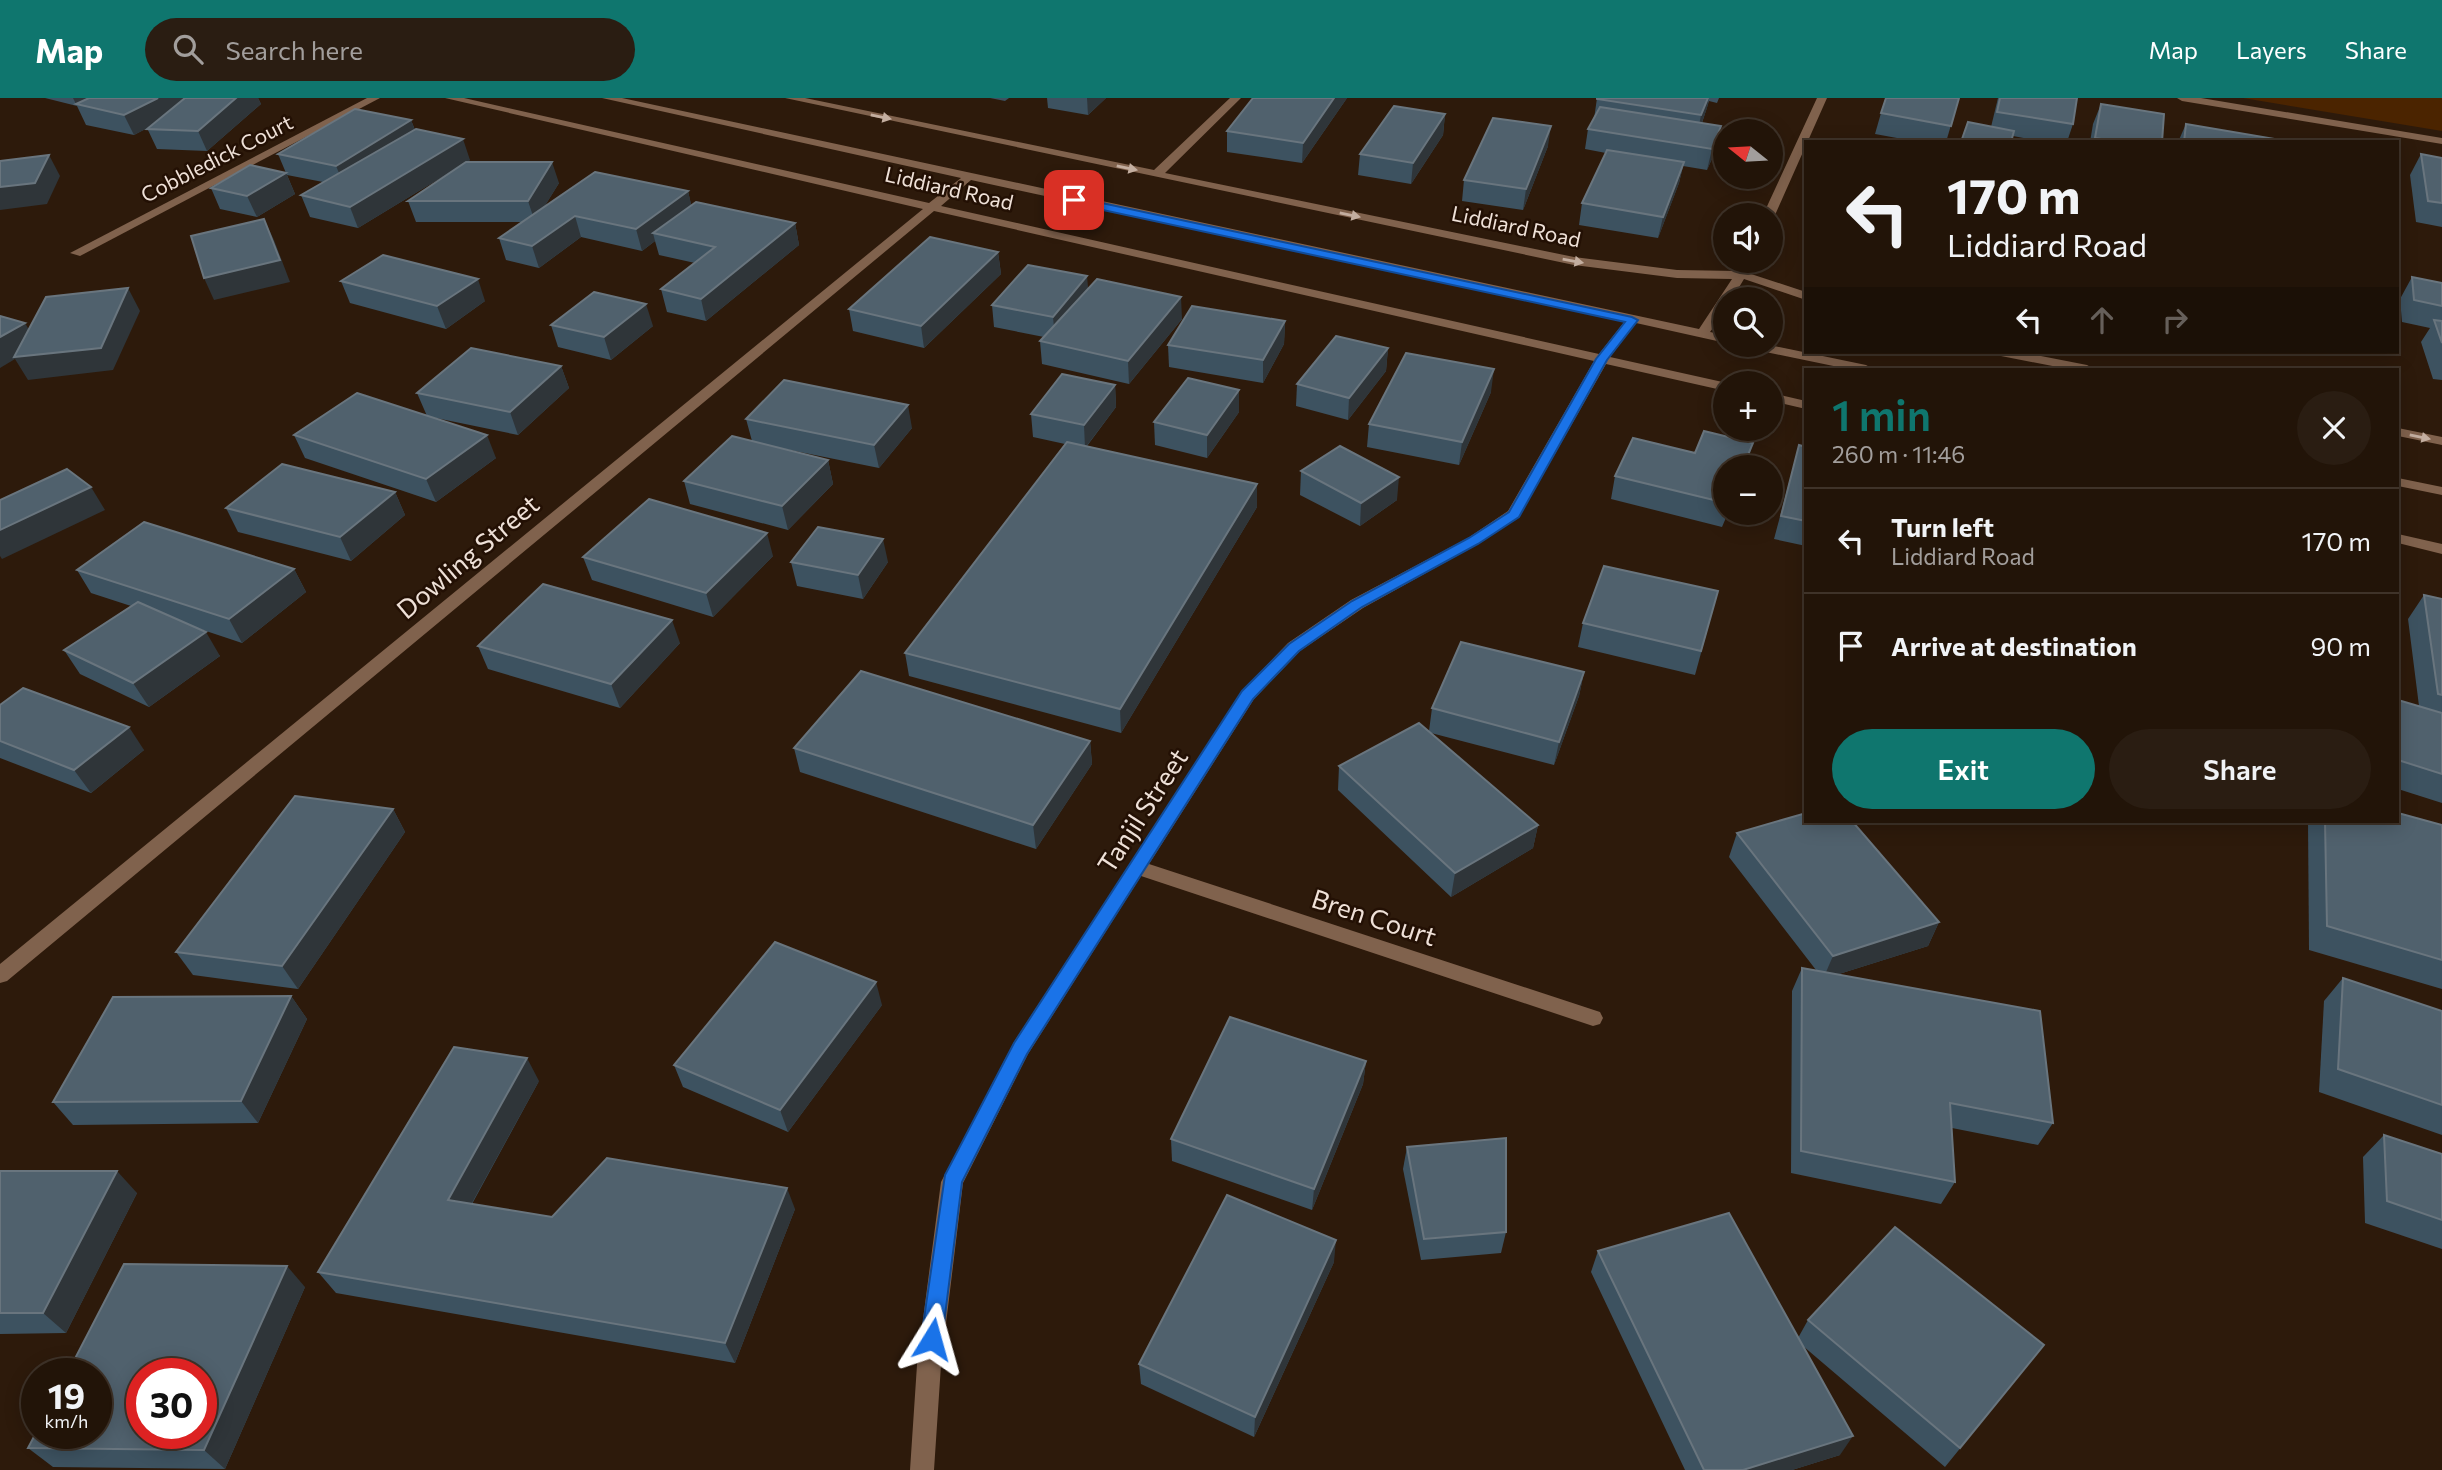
<!DOCTYPE html>
<meta charset="utf-8">
<style>
body{margin:0;font-family:Commissioner,sans-serif;background:#2a1d12;color:#f1f3f6;height:100vh;display:flex;flex-direction:column;font-size:26px;white-space:nowrap}
*{box-sizing:border-box;margin:0}
p{font-size:23px;color:#a29e9c}
.icon{flex:none;width:38px;height:38px;fill:none;stroke:currentColor;stroke-width:2;stroke-linecap:round;stroke-linejoin:round}
.map{position:relative;flex:1;overflow:hidden}
.sheet{position:absolute;left:1804px;top:270px;width:595px;height:455px;display:flex;flex-direction:column;background:#221408;border-radius:0px;box-shadow:0 4px 18px #0003,0 0 0 2px #3f3329}
.sheet>*{flex:none}
.banner{position:absolute;left:1804px;top:42px;width:595px;height:214px;border-radius:0px;box-shadow:0 4px 18px #0003,0 0 0 2px #3f3329;background:#221408;color:#f1f3f6;overflow:hidden}
.needle{width:46px;rotate:288deg}
.buttons{position:absolute;left:1713px;top:21px;display:grid;gap:14px}
.buttons a{display:grid;place-items:center;width:70px;height:70px;border-radius:50%;background:#221408;box-shadow:0 4px 18px #0003,0 0 0 2px #3f3329;font-size:35px}
.speed{position:absolute;left:21px;top:1260px;display:flex;gap:14px;font-size:35px;font-weight:700;text-align:center}
.speed>*{display:grid;place-content:center;width:91px;height:91px;border-radius:50%;background:#221408;box-shadow:0 4px 18px #0003,0 0 0 2px #3f3329;line-height:1}
.speed small{font-size:18px;font-weight:400}
.speed .limit{border:10px solid #d22;background:#fff;color:#111}
.pin{position:absolute;display:grid;place-items:center;width:60px;height:60px;color:#fff;margin:-30px;border-radius:14px;box-shadow:0 4px 10px #0006}
.me{position:absolute;width:77px;margin:-38px;rotate:8deg;stroke-linejoin:round;filter:drop-shadow(0 0 5px #0008)}
.turn{display:flex;align-items:center;gap:24px;height:147px;padding:0 28px;font-size:32px}
.turn .icon{width:91px;height:91px;stroke-width:2.5}
.turn b{display:block;font-size:49px;line-height:60px}
.lanes{display:flex;align-items:center;height:66px;padding:0 28px;background:#0003;justify-content:center;gap:35px;direction:ltr}
.lanes .off{opacity:.35}
.round{display:grid;place-items:center;flex:none;width:74px;height:74px;border-radius:37px;background:#2a1d12}
.head{display:flex;align-items:center;justify-content:space-between;height:119px;padding:0 28px}
h1{font-size:42px;font-weight:600;line-height:52px;color:#0f766e}
.button{display:flex;gap:14px;margin-top:auto;padding:14px 28px}
.button a{flex:1;height:80px;border-radius:42px;background:#0f766e;color:#fff;font-size:28px;font-weight:600;line-height:80px;text-align:center}
.button a+a{background:#2a1d12;color:#f1f3f6}
ul{padding:0;list-style:none}
li{display:flex;align-items:center;gap:21px;height:105px;padding:0 28px;border-top:2px solid #3f3329}
li div{flex:1}
li b{display:block;font-size:26px}
li em{font-style:normal}
header{display:flex;align-items:center;gap:42px;box-sizing:border-box;height:98px;padding:0 35px;background:#0f766e;color:#fff}
header strong{font-size:33px}
nav{display:flex;gap:38px;margin-inline-start:auto;font-size:24px}
.search{width:490px;height:63px;background:#2a1d12;display:flex;align-items:center;gap:18px;box-sizing:border-box;padding:0 24px;border-radius:38px;color:#a29e9c;font-size:26px}
.map>svg:first-child{display:block}
.green{fill:#4b2400}
.lines{fill:none;stroke-linecap:round;stroke-linejoin:round}
.minor{fill:#80624d;fill-rule:evenodd}
.wall{fill:#3d5260}
.shaded-wall{fill:#2f3539}
.building{fill:#50616d;stroke:#69757e;stroke-width:2;fill-rule:evenodd}
.oneway{fill:#c3aea0}
.route{fill:#1a73e8;stroke:#114b97;stroke-width:2}
.labels{text-anchor:middle;stroke-width:5;stroke-linejoin:round;paint-order:stroke}
.far-street-label{font-size:21px;fill:#efe1d8;stroke:#231004}
.street-label{font-size:26px;fill:#efe1d8;stroke:#231004}
</style>
<header>
<strong>Map</strong>
<div class="search"><svg class="icon" aria-label="search" viewBox="0 0 24 24"><circle cx="10" cy="10" r="6"/><path d="M15 15l6 6"/></svg>Search here</div>
<nav><a>Map</a><a>Layers</a><a>Share</a></nav>
</header>
<div class="map">
<svg width="2442" height="1372" viewBox="0 0 2442 1372">
<rect width="100%" height="100%" fill="#2d1a0b"/>
<polygon class="green" points="2243,0 2442,0 2442,33"/>
<g class="lines">
<g class="minor">
<polygon points="367,0 380,0 80,158 70,155"/>
<path d="M445 0H464L929 105 961 80 602 0H622L1699 231 1732 181 1677 180 1574 167 785 0H805L1154 72 1230 0H1241L1165 75 1574 159 1677 172 1737 173 1743 163H1755L1748 175 1806 194V202L1744 181 1732 201H1726V212L1710 234 1726 237V245L1636 225 1610 259 1727 285 1726 293 1606 266 1519 419 1478 446 1363 510 1300 553 1254 601 1149 766 1600 914 1603 920 1600 926 1593 928 1141 778 1028 956 963 1085 941 1267 934 1372H910L917 1267 941 1084 1014 944 1242 593 1288 545 1351 502 1468 440 1508 413 1594 263 934 113 7 883 0 885V866L923 111ZM971 82 1625 223 1599 256 941 108Z"/>
<polygon points="1817,0 1827,0 1775,117 1771,120 1771,117 1763,117"/>
<polygon points="2177,0 2201,0 2442,40 2442,46 2182,3"/>
<polygon points="1745,247 1769,247 1866,267 1873,271 1848,271 1751,251"/>
<polygon points="1994,254 2020,254 2087,267 2094,271 2068,271 2001,258"/>
<polygon points="1771,295 1806,303 1806,311 1771,303"/>
<polygon points="2398,330 2442,339 2442,347 2398,338"/>
<polygon points="2398,380 2442,389 2442,397 2398,388"/>
<polygon points="2398,436 2442,446 2442,456 2398,445"/>
</g>
</g>
<g class="wall">
<polygon points="45,0 258,0 261,6 207,53 157,51 147,30 134,37 86,27 77,8"/>
<polygon points="990,0 1009,0 1005,3"/>
<polygon points="1047,0 1106,0 1088,17 1048,10"/>
<polygon points="1347,0 1302,65 1227,54 1227,33"/>
<polygon points="1597,0 1719,0 1717,5 1709,3 1702,25 1721,28 1717,49 1707,72 1683,68 1679,85 1658,140 1579,127 1582,105 1606,55 1585,51 1588,31 1594,21"/>
<polygon points="1959,0 1946,44 1919,44 1875,36 1881,15"/>
<polygon points="1998,0 2077,0 2073,26 2067,44 2045,44 2013,38 1991,29"/>
<polygon points="2101,6 2162,44 2090,44 2093,26"/>
<polygon points="1445,16 1443,37 1411,86 1358,77 1360,56"/>
<polygon points="411,22 415,32 470,62 467,64 559,85 544,109 688,93 691,107 795,125 799,147 706,223 667,214 661,191 695,165 659,157 655,143 642,153 581,139 539,170 506,162 499,140 522,124 416,124 408,103 460,68 358,130 310,119 301,97 323,84 287,77 295,96 257,119 220,111 211,90 286,75 278,56"/>
<polygon points="2186,26 2281,44 2178,44"/>
<polygon points="1548,48 1523,112 1462,103 1464,82"/>
<polygon points="2421,56 2442,60 2442,129 2416,124 2410,77"/>
<polygon points="998,154 1001,176 924,250 853,233 849,211"/>
<polygon points="2412,179 2442,185 2442,282 2433,281 2421,244 2430,230 2402,224 2400,201"/>
<polygon points="341,183 485,203 446,231 350,205"/>
<polygon points="1088,190 1182,221 1129,286 1042,266 1040,243 1044,239 994,229 992,207"/>
<polygon points="1285,223 1284,246 1263,285 1169,269 1168,247"/>
<polygon points="551,227 653,228 611,262 558,249"/>
<polygon points="1388,250 1386,273 1348,322 1296,308 1297,286"/>
<polygon points="2208,254 2228,254 2226,257"/>
<polygon points="561,268 569,290 518,337 431,319 496,360 436,404 305,360 294,337 427,318 417,295"/>
<polygon points="1115,287 1116,309 1087,348 1257,386 1257,409 1121,635 909,578 905,555 1065,346 1033,339 1031,316"/>
<polygon points="1491,294 1459,367 1367,349 1369,326"/>
<polygon points="1239,314 1207,360 1155,347 1154,324"/>
<polygon points="746,321 912,330 879,370 770,348 828,362 833,386 788,432 690,406 684,383 752,343"/>
<polygon points="1799,347 1806,349 1806,448 1774,441"/>
<polygon points="1726,369 1726,415 1728,415 1722,429 1611,401 1615,378"/>
<polygon points="1301,373 1397,402 1360,428 1300,397"/>
<polygon points="395,394 405,417 351,463 238,434 226,410"/>
<polygon points="773,458 713,519 592,482 583,459"/>
<polygon points="791,464 888,464 863,501 797,488"/>
<polygon points="294,471 306,494 242,545 194,529 220,558 149,609 80,576 64,552 131,508 91,495 77,472"/>
<polygon points="1718,493 1695,577 1578,549 1583,525"/>
<polygon points="2424,497 2442,501 2442,705 2398,691 2398,602 2419,608 2408,521"/>
<polygon points="680,545 620,610 488,571 478,548"/>
<polygon points="1584,574 1579,598 1554,667 1431,635 1538,727 1533,750 1451,799 1338,692 1339,668 1429,633 1432,610"/>
<polygon points="0,607 144,652 91,695 0,660"/>
<polygon points="1090,643 1092,666 1036,751 800,674 794,650"/>
<polygon points="393,711 405,734 298,891 193,877 176,854"/>
<polygon points="2308,723 2398,723 2442,727 2442,891 2309,852"/>
<polygon points="1737,735 1939,824 1928,848 1839,876 2053,1025 2038,1047 1952,1030 1955,1084 1941,1106 1791,1075 1792,893 1802,870 1816,872 1729,759"/>
<polygon points="2343,880 2442,913 2442,1037 2319,994 2324,903"/>
<polygon points="291,898 307,921 258,1025 73,1027 53,1004"/>
<polygon points="882,907 788,1034 683,989 674,967"/>
<polygon points="1366,963 1363,986 1312,1112 1172,1063 1171,1041"/>
<polygon points="539,983 472,1106 552,1119 795,1111 735,1265 336,1195 318,1174"/>
<polygon points="2384,1037 2442,1056 2442,1151 2365,1125 2363,1059"/>
<polygon points="1407,1049 1506,1134 1501,1155 1421,1162 1403,1071"/>
<polygon points="0,1073 137,1095 66,1235 0,1236"/>
<polygon points="1598,1153 1798,1240 1808,1222 2044,1247 1945,1369 1803,1248 1840,1357 1792,1372 1685,1372 1591,1174"/>
<polygon points="1334,1164 1254,1339 1141,1286 1139,1266"/>
<polygon points="305,1189 225,1371 53,1369 28,1350"/>
</g>
<g class="shaded-wall">
<polygon points="73,0 95,0 76,6 77,8"/>
<polygon points="158,0 207,0 134,37 124,17"/>
<polygon points="236,0 258,0 261,6 207,53 198,33"/>
<polygon points="1087,0 1106,0 1088,17"/>
<polygon points="1334,0 1347,0 1302,65 1303,45"/>
<polygon points="1708,0 1709,0 1707,10 1697,38 1701,17"/>
<polygon points="1445,16 1443,37 1411,86 1413,65"/>
<polygon points="411,22 419,43 345,89 336,68"/>
<polygon points="1551,28 1548,48 1523,112 1526,91"/>
<polygon points="1721,28 1717,49 1707,72 1712,51"/>
<polygon points="463,41 470,62 358,130 350,109"/>
<polygon points="49,57 60,78 47,106 0,112 0,89"/>
<polygon points="552,64 559,85 535,124 528,103"/>
<polygon points="1684,64 1679,85 1658,140 1663,119"/>
<polygon points="286,75 295,96 257,119 247,98"/>
<polygon points="688,93 693,114 653,135 655,143 642,153 636,131"/>
<polygon points="575,118 581,139 539,170 532,148"/>
<polygon points="264,121 274,142 290,184 214,202 204,180"/>
<polygon points="795,125 799,147 706,223 701,201"/>
<polygon points="998,154 1001,176 924,250 921,228"/>
<polygon points="1087,178 1089,200 1055,241 1053,219"/>
<polygon points="478,181 485,203 446,231 437,208"/>
<polygon points="128,190 140,213 113,272 28,282 15,261 0,270 0,239 25,225 38,247"/>
<polygon points="1181,199 1182,221 1129,286 1128,263"/>
<polygon points="646,206 653,228 611,262 604,239"/>
<polygon points="1285,223 1284,246 1263,285 1263,262"/>
<polygon points="1388,250 1386,273 1348,322 1349,300"/>
<polygon points="561,268 569,290 518,337 510,314"/>
<polygon points="1494,271 1491,294 1459,367 1462,344"/>
<polygon points="1115,287 1116,309 1085,350 1084,327"/>
<polygon points="1239,292 1239,314 1207,360 1207,337"/>
<polygon points="908,307 912,330 879,370 874,347"/>
<polygon points="487,337 496,360 436,404 426,381"/>
<polygon points="1753,345 1746,369 1743,369"/>
<polygon points="828,362 833,386 788,432 782,408"/>
<polygon points="1399,379 1397,402 1360,428 1361,405"/>
<polygon points="1257,386 1257,409 1121,635 1120,611"/>
<polygon points="91,389 105,412 2,461 0,458 0,432"/>
<polygon points="395,394 405,417 351,463 340,439"/>
<polygon points="767,435 773,458 713,519 706,495"/>
<polygon points="883,441 888,464 863,501 858,477"/>
<polygon points="294,471 306,494 242,545 229,521"/>
<polygon points="672,522 680,545 620,610 611,586"/>
<polygon points="206,534 220,558 149,609 133,585"/>
<polygon points="1584,574 1579,598 1554,667 1559,644"/>
<polygon points="129,629 144,652 91,695 74,672"/>
<polygon points="1090,643 1092,666 1036,751 1033,727"/>
<polygon points="393,711 405,734 298,891 282,868"/>
<polygon points="1538,727 1533,750 1451,799 1455,775"/>
<polygon points="1939,824 1928,848 1823,881 1833,858"/>
<polygon points="876,884 882,907 788,1034 780,1012"/>
<polygon points="291,898 307,921 258,1025 241,1003"/>
<polygon points="527,960 539,983 462,1123 448,1102"/>
<polygon points="1366,963 1363,986 1312,1112 1314,1091"/>
<polygon points="117,1073 137,1095 66,1235 43,1215"/>
<polygon points="787,1090 795,1111 735,1265 725,1245"/>
<polygon points="1336,1142 1334,1164 1254,1339 1255,1319"/>
<polygon points="287,1168 305,1189 225,1371 204,1352"/>
<polygon points="1853,1338 1840,1357 1792,1372 1743,1372"/>
</g>
<g class="building">
<polygon points="89,0 158,0 124,17 76,6"/>
<polygon points="185,0 236,0 198,33 147,31"/>
<polygon points="1253,0 1334,0 1303,45 1227,33"/>
<polygon points="1597,0 1708,0 1701,17 1597,1"/>
<polygon points="1886,0 1959,0 1951,28 1881,15"/>
<polygon points="2000,0 2077,0 2073,26 1997,14"/>
<polygon points="2101,6 2164,16 2162,44 2120,44 2095,40"/>
<polygon points="1394,8 1445,16 1413,65 1360,56"/>
<polygon points="1600,9 1721,28 1712,51 1588,31"/>
<polygon points="355,11 411,22 336,68 278,56"/>
<polygon points="1493,20 1551,28 1526,91 1464,82"/>
<polygon points="1968,24 2014,33 2011,44 1961,44"/>
<polygon points="2186,26 2281,42 2281,44 2184,44"/>
<polygon points="416,31 463,41 350,109 301,97"/>
<polygon points="1607,52 1684,64 1663,119 1582,105"/>
<polygon points="2421,56 2442,60 2442,105 2428,103"/>
<polygon points="49,57 35,85 0,89 0,63"/>
<polygon points="466,64 552,64 528,103 408,103"/>
<polygon points="250,67 286,75 247,98 211,90"/>
<polygon points="595,74 688,93 636,131 575,118 532,148 499,140"/>
<polygon points="696,104 795,125 701,201 661,191 715,149 653,135"/>
<polygon points="264,121 280,162 204,180 191,138"/>
<polygon points="930,139 998,154 921,228 849,211"/>
<polygon points="383,157 478,181 437,208 341,183"/>
<polygon points="1028,167 1087,178 1053,219 992,207"/>
<polygon points="2412,179 2442,185 2442,208 2414,202"/>
<polygon points="1097,181 1181,199 1128,263 1040,243"/>
<polygon points="128,190 101,250 14,259 46,199"/>
<polygon points="594,194 646,206 604,239 551,227"/>
<polygon points="1192,208 1285,223 1263,262 1168,247"/>
<polygon points="0,218 25,225 0,239"/>
<polygon points="2434,222 2442,223 2442,245"/>
<polygon points="1336,238 1388,250 1349,300 1297,286"/>
<polygon points="471,250 561,268 510,314 417,295"/>
<polygon points="1406,255 1494,271 1462,344 1369,326"/>
<polygon points="1062,276 1115,287 1084,327 1031,316"/>
<polygon points="1188,280 1239,292 1207,337 1154,324"/>
<polygon points="784,282 908,307 874,347 746,321"/>
<polygon points="357,295 487,337 426,381 294,337"/>
<polygon points="1704,333 1753,345 1743,369 1726,369 1726,405 1615,378 1633,340 1695,355"/>
<polygon points="732,338 828,362 782,408 684,383"/>
<polygon points="1067,344 1257,386 1120,611 905,555"/>
<polygon points="1799,347 1806,349 1806,423 1781,418"/>
<polygon points="1340,348 1399,379 1361,405 1301,373"/>
<polygon points="282,366 395,394 340,439 226,410"/>
<polygon points="67,371 91,389 0,432 0,402"/>
<polygon points="649,401 767,435 706,495 583,459"/>
<polygon points="144,424 294,471 229,521 77,472"/>
<polygon points="818,429 883,441 858,477 791,464"/>
<polygon points="1604,468 1718,493 1701,553 1583,525"/>
<polygon points="543,486 672,522 611,586 478,548"/>
<polygon points="2424,497 2442,501 2442,597 2438,596"/>
<polygon points="138,504 206,534 133,585 64,552"/>
<polygon points="1461,544 1584,574 1559,644 1432,610"/>
<polygon points="861,573 1090,643 1033,727 794,650"/>
<polygon points="23,590 129,629 74,672 0,643 0,607"/>
<polygon points="2398,602 2442,615 2442,676 2398,662"/>
<polygon points="1419,625 1538,727 1455,775 1339,668"/>
<polygon points="295,698 393,711 282,868 176,854"/>
<polygon points="1806,715 1806,723 1852,723 1939,824 1833,858 1737,735"/>
<polygon points="2398,715 2442,727 2442,862 2327,828 2325,723 2398,723"/>
<polygon points="775,844 876,884 780,1012 674,967"/>
<polygon points="1802,870 2040,913 2053,1025 1950,1005 1955,1084 1801,1053"/>
<polygon points="2343,880 2442,913 2442,1007 2338,971"/>
<polygon points="291,898 241,1003 53,1004 113,899"/>
<polygon points="1230,919 1366,963 1314,1091 1171,1041"/>
<polygon points="454,949 527,960 448,1102 552,1119 607,1060 787,1090 725,1245 318,1174"/>
<polygon points="2384,1037 2442,1056 2442,1122 2387,1103"/>
<polygon points="1506,1040 1506,1134 1424,1141 1407,1049"/>
<polygon points="0,1073 117,1073 43,1215 0,1215"/>
<polygon points="1227,1097 1336,1142 1255,1319 1139,1266"/>
<polygon points="1729,1115 1853,1338 1743,1372 1704,1372 1598,1153"/>
<polygon points="1895,1129 2044,1247 1960,1350 1808,1222"/>
<path d="M124 1166 287 1168 204 1352 28 1350 37 1333V1335H96V1276H67ZM142 1276H201V1335H142Z"/>
</g>
<defs><path id="oneway-solid" d="M-6-.8H1V-3.2L6.5 0L1 3.2V.8H-6Z" transform="scale(1.75)"/></defs>
<g class="oneway">
<use href="#oneway-solid" transform="translate(881 19) rotate(12)"/>
<use href="#oneway-solid" transform="translate(1127 70) rotate(12)"/>
<use href="#oneway-solid" transform="translate(1350 117) rotate(12)"/>
<use href="#oneway-solid" transform="translate(1573 163) rotate(10)"/>
<use href="#oneway-solid" transform="translate(2420 339) rotate(12)"/>
</g>
<polygon class="route" points="1074,99 1632,219 1638,222 1607,262 1519,419 1478,446 1362,509 1299,553 1253,601 1027,956 962,1084 942,1241 939,1248 932,1251 924,1248 921,1241 945,1077 1014,945 1242,593 1289,546 1352,503 1469,440 1509,414 1596,261 1625,224 1070,105 1070,100"/>
<g class="labels">
<g class="far-street-label">
<text transform="translate(217 61) rotate(-27)" y="7">Cobbledick Court</text>
<text transform="translate(949 91) rotate(13)" y="7">Liddiard Road</text>
<text transform="translate(1516 129) rotate(12)" y="7">Liddiard Road</text>
</g>
<g class="street-label">
<text transform="translate(468 459) rotate(-40)" y="9">Dowling Street</text>
<text transform="translate(1143 713) rotate(-57)" y="9">Tanjil Street</text>
<text transform="translate(1374 820) rotate(18)" y="9">Bren Court</text>
</g>
</g>
</svg>
<div class="buttons">
<a><svg class="needle" viewBox="-14 -14 28 28"><path d="M0-13l5 13h-10z" fill="#e53935"/><path d="M0 13l5-13h-10z" fill="#a29e9c"/></svg></a>
<a><svg class="icon" aria-label="sound" viewBox="0 0 24 24"><path d="M4 9h4l5-4v14l-5-4H4zM17 9q2 3 0 6"/></svg></a>
<a><svg class="icon" aria-label="search" viewBox="0 0 24 24"><circle cx="10" cy="10" r="6"/><path d="M15 15l6 6"/></svg></a>
<a>+</a>
<a>−</a>
</div>
<div class="speed"><div>19<small>km/h</small></div><div class="limit">30</div></div>
<div class="pin" style="left:1074px;top:102px;background:#d93025"><svg class="icon" aria-label="arrive" viewBox="0 0 24 24"><path d="M6 21V4h12l-3 4 3 4H6"/></svg></div>
<svg class="me" style="left:932px;top:1241px" viewBox="-20 -20 40 40"><path d="M0-17L14 15 0 8-14 15z" fill="#1a73e8" stroke="#fff" stroke-width="4"/></svg>
<div class="banner">
<div class="turn"><svg class="icon" aria-label="left" viewBox="0 0 24 24"><path d="M17 20v-9H6M10 6l-5 5 5 5"/></svg><div><b>170 m</b>Liddiard Road</div></div>
<div class="lanes"><svg class="icon" aria-label="left" viewBox="0 0 24 24"><path d="M17 20v-9H6M10 6l-5 5 5 5"/></svg><svg class="icon off" aria-label="ahead" viewBox="0 0 24 24"><path d="M12 20V5M6 11l6-6 6 6"/></svg><svg class="icon off" aria-label="right" viewBox="0 0 24 24"><path d="M7 20v-9h11M14 6l5 5-5 5"/></svg></div>
</div>
<section class="sheet">
<div class="head"><div><h1>1 min</h1><p>260 m · 11:46</p></div><a class="round"><svg class="icon" aria-label="close" viewBox="0 0 24 24"><path d="M6 6l12 12M18 6L6 18"/></svg></a></div>
<ul>
<li><svg class="icon" aria-label="left" viewBox="0 0 24 24"><path d="M17 20v-9H6M10 6l-5 5 5 5"/></svg><div><b>Turn left</b><p>Liddiard Road</p></div><em>170 m</em></li>
<li><svg class="icon" aria-label="arrive" viewBox="0 0 24 24"><path d="M6 21V4h12l-3 4 3 4H6"/></svg><div><b>Arrive at destination</b></div><em>90 m</em></li>
</ul>
<div class="button"><a>Exit</a><a>Share</a></div>
</section>
</div>
